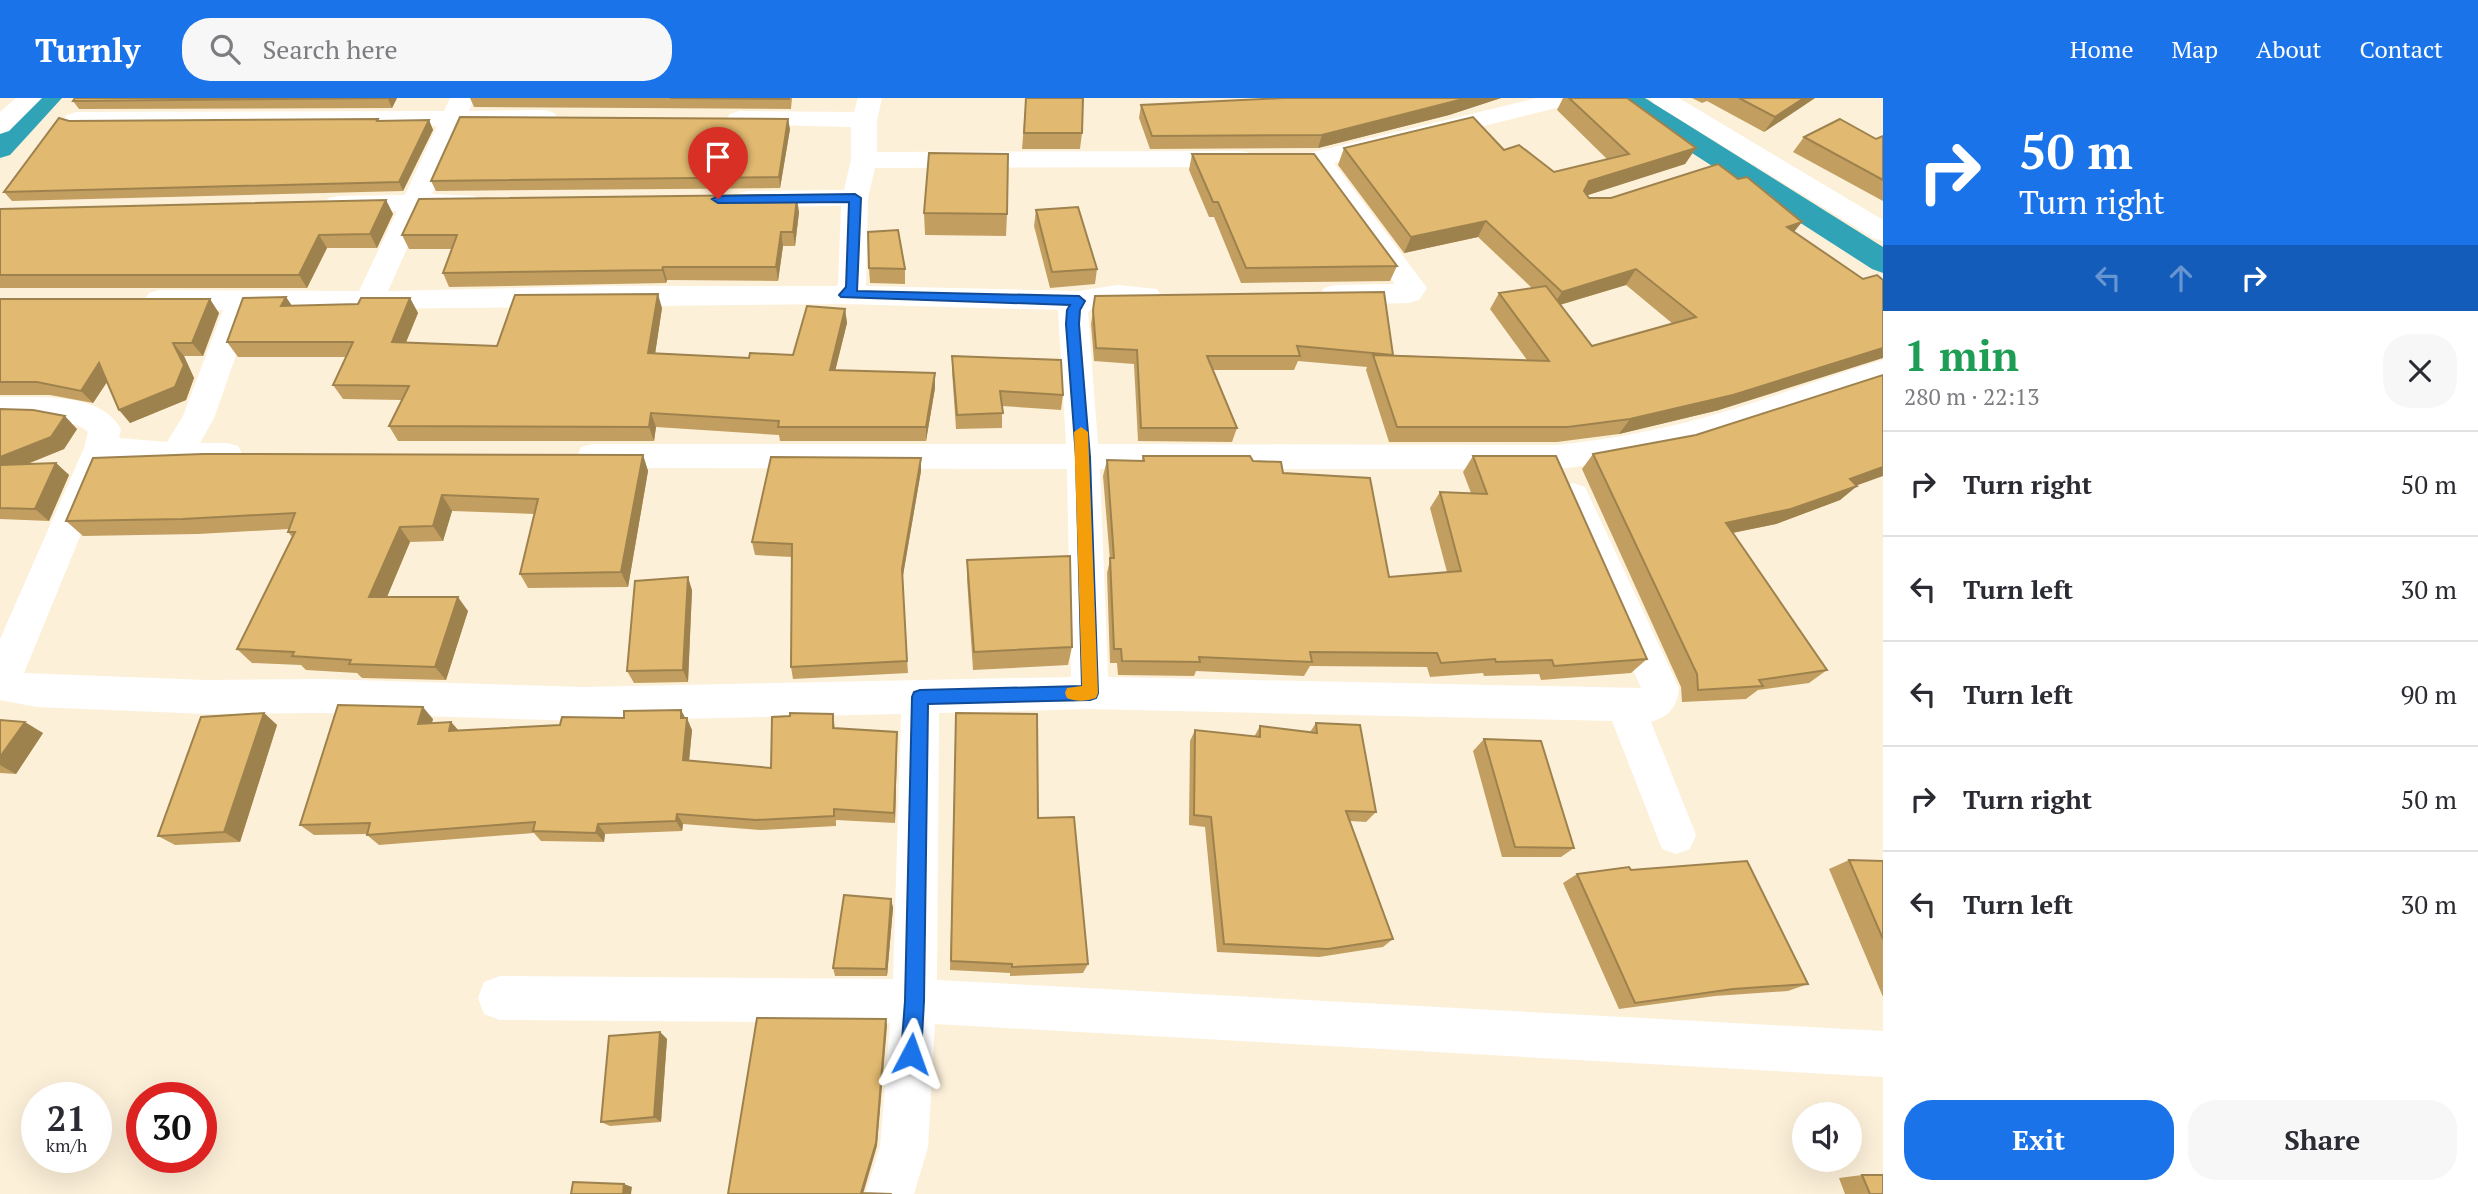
<!DOCTYPE html>
<meta charset="utf-8">
<style>
body{margin:0;font-family:"PT Serif",serif;background:#f7f7f7;color:#2b2b33;height:100vh;display:flex;flex-direction:column;font-size:26px;white-space:nowrap}
*{box-sizing:border-box;margin:0}
p{font-size:23px;color:#7c7c81}
.icon{flex:none;width:38px;height:38px;fill:none;stroke:currentColor;stroke-width:2;stroke-linecap:round;stroke-linejoin:round}
.map{position:relative;flex:1;overflow:hidden}
.side{display:flex;flex-direction:column;background:#fff;width:595px}
.side>*{flex:none}
.guide{background:#1a73e8;color:#fff;overflow:hidden}
.buttons{position:absolute;left:1792px;top:1004px;display:grid;gap:14px}
.buttons a{display:grid;place-items:center;width:70px;height:70px;border-radius:50%;background:#fff;box-shadow:0 7px 28px #0002;font-size:35px}
.speed{position:absolute;left:21px;top:984px;display:flex;gap:14px;font-size:35px;font-weight:700;text-align:center}
.speed>*{display:grid;place-content:center;width:91px;height:91px;border-radius:50%;background:#fff;box-shadow:0 7px 28px #0002;line-height:1}
.speed small{font-size:18px;font-weight:400}
.speed .limit{border:10px solid #d22;background:#fff;color:#111}
.pin{position:absolute;display:grid;place-items:center;width:60px;height:60px;color:#fff;margin:-72px -30px;border-radius:50% 50% 50% 0;rotate:-45deg;box-shadow:0 0 7px #0007}
.pin .icon{rotate:45deg}
.me{position:absolute;width:77px;margin:-38px;rotate:4deg;stroke-linejoin:round;filter:drop-shadow(0 0 5px #0008)}
.turn{display:flex;align-items:center;gap:24px;height:147px;padding:0 21px;font-size:32px}
.turn .icon{width:91px;height:91px;stroke-width:2.5}
.turn b{display:block;font-size:49px;line-height:60px}
.lanes{display:flex;align-items:center;height:66px;padding:0 21px;background:#0003;justify-content:center;gap:35px;direction:ltr}
.lanes .off{opacity:.35}
.round{display:grid;place-items:center;flex:none;width:74px;height:74px;border-radius:28px;background:#f7f7f7}
.head{display:flex;align-items:center;justify-content:space-between;height:119px;padding:0 21px}
h1{font-size:42px;font-weight:800;line-height:52px;color:#1e9e55}
.cta{display:flex;gap:14px;margin-top:auto;padding:14px 21px}
.cta a{flex:1;height:80px;border-radius:28px;background:#1a73e8;color:#fff;font-size:28px;font-weight:800;line-height:80px;text-align:center}
.cta a+a{background:#f7f7f7;color:#2b2b33}
ul{padding:0;list-style:none}
li{display:flex;align-items:center;gap:21px;height:105px;padding:0 21px;border-top:2px solid #e1e1e2}
li div{flex:1}
li b{display:block;font-size:26px}
li em{font-style:normal}
header{display:flex;align-items:center;gap:42px;box-sizing:border-box;height:98px;padding:0 35px;background:#1a73e8;color:#fff}
header strong{font-size:33px}
nav{display:flex;gap:38px;margin-inline-start:auto;font-size:24px}
.search{width:490px;height:63px;background:#f7f7f7;display:flex;align-items:center;gap:18px;box-sizing:border-box;padding:0 24px;border-radius:28px;color:#7c7c81;font-size:26px}
main{display:flex;flex:1;min-height:0}
.map>svg:first-child{display:block}
.lines{fill:none;stroke-linecap:round;stroke-linejoin:round}
.canal{fill:#30a4b6;fill-rule:evenodd}
.minor{fill:#fff;fill-rule:evenodd}
.wall{fill:#c29f60;fill-rule:evenodd}
.shaded-wall{fill:#9e824e}
.building{fill:#e1b970;stroke:#9e824e;stroke-width:2}
.route{fill:#1a73e8;stroke:#114b97;stroke-width:2}
.slow{fill:#f59e0b}
</style>
<header>
<strong>Turnly</strong>
<div class="search"><svg class="icon" aria-label="search" viewBox="0 0 24 24"><circle cx="10" cy="10" r="6"/><path d="M15 15l6 6"/></svg>Search here</div>
<nav><a>Home</a><a>Map</a><a>About</a><a>Contact</a></nav>
</header>
<main>
<div class="map">
<svg width="1883" height="1096" viewBox="0 0 1883 1096">
<rect width="100%" height="100%" fill="#fdf0d9"/>
<g class="lines">
<g class="canal">
<polygon points="32,0 62,0 10,57 0,60 0,34"/>
<polygon points="1612,0 1645,0 1883,149 1883,175 1872,171 1616,6"/>
</g>
<g class="minor">
<polygon points="16,0 42,0 9,33 0,36 0,14"/>
<path d="M450 0H474L469 13 545 12 554 15 558 20 554 25 545 28H462L432 96 475 98 478 104 475 110 424 113 388 193 602 188H835L838 187 841 108 748 109 739 107 735 101 739 95 748 93 844 92 851 62V29L730 26 726 21 730 16 739 13 854 14 858 0H882L877 22V54L1241 53 1250 55 1254 61 1250 67 1241 69 875 70 868 100 866 188 1079 193 1117 187 1157 191 1161 198 1157 205C1135 211 1107 199 1088 214L1098 346 1557 347C1613 341 1666 331 1720 315 1775 299 1828 278 1883 262V284C1776 321 1671 360 1557 371H1100L1108 579 1641 590 1556 398 1561 389 1573 385 1585 389 1679 590C1677 610 1669 618 1651 624L1696 737 1690 751 1676 756 1662 751 1612 623 1090 611 939 615 937 882 1883 933V979L935 926 928 1049 914 1096H865L880 1049 890 925 500 922 484 916 478 900 484 884 500 878 893 881 901 616 585 623 323 615 206 616 37 609 0 602V541L84 350 88 334C71 318 23 322 0 321V299C38 300 100 293 121 331L119 340 167 344 183 318 223 212H159L149 209 144 202 149 195 159 192 359 193 397 113 338 114 328 112 325 106 328 100 338 98 405 97 437 28 76 30 67 27 63 22 67 17 76 14 444 13ZM844 206 1058 212 1066 346H593L581 349 577 358 581 367 593 370 1067 371 1071 579 585 589 323 581 206 582 24 575 111 363C149 367 202 377 238 366L243 357 238 348 227 345H200L214 320 252 212Z"/>
<polygon points="1537,0 1579,0 1576,5 1334,65 1427,190 1419,202 1409,205 1334,207 1324,204 1320,197 1324,190 1334,187 1395,186 1305,61 1309,55"/>
<polygon points="1650,0 1679,0 1883,122 1883,143 1873,140 1653,5"/>
</g>
</g>
<g class="wall">
<polygon points="397,0 392,10 79,11 73,3"/>
<polygon points="470,0 792,0 791,11 474,9"/>
<polygon points="1026,0 1082,35 1080,51 1022,51"/>
<polygon points="1269,0 1501,0 1449,17 1318,50 1150,51 1139,20 1141,7 1269,1"/>
<path d="M1563 0H1627L1696 50 1685 66 1587 97 1589 100 1795 134 1719 312 1619 336 1557 344H1389L1366 272 1367 269 1298 263 1294 272H1213L1237 330 1232 344 1138 343 1134 266 1094 263 1091 226 1095 198 1393 257 1527 262 1490 211 1499 195 1532 190 1478 139 1404 155 1338 67 1344 50 1504 52 1554 74 1607 61 1557 12ZM1626 187 1673 226 1592 248 1560 207Z"/>
<polygon points="1692,0 1815,0 1764,34 1707,3 1702,5"/>
<polygon points="429,22 433,32 403,93 12,103 4,94 69,23"/>
<polygon points="790,31 780,90 436,93 431,83"/>
<polygon points="1883,38 1883,103 1793,54 1804,39 1876,41"/>
<polygon points="1192,56 1397,168 1390,183 1241,185 1214,119 1209,119 1189,72"/>
<polygon points="775,97 775,101 799,114 795,148 783,148 778,183 667,182 666,185 449,189 443,175 452,151 409,151 402,137"/>
<polygon points="386,102 393,116 377,150 327,150 307,190 0,190 0,111"/>
<polygon points="1036,112 1097,171 1095,186 1050,190 1034,128"/>
<polygon points="924,115 1007,116 1006,138 925,137"/>
<polygon points="869,170 905,171 905,186 870,185"/>
<polygon points="286,199 292,208 358,206 410,200 418,215 406,244 497,248 662,210 655,255 749,260 793,257 845,211 847,225 835,272 935,275 935,290 926,343 780,343 779,337 656,329 654,343 398,343 389,328 402,302 343,301 333,287 346,259 238,259 227,244"/>
<polygon points="0,201 219,215 203,258 184,258 194,280 186,302 130,325 107,284 93,305 50,297 0,297"/>
<polygon points="952,258 1063,297 1061,312 1002,308 1002,330 956,331 952,273"/>
<polygon points="0,311 77,331 64,351 27,366 56,365 69,377 49,423 0,421"/>
<polygon points="1696,337 1857,388 1840,402 1776,426 1733,435 1827,572 1809,585 1758,592 1746,601 1682,604 1681,589 1582,371 1593,356"/>
<polygon points="643,357 648,373 628,489 528,490 520,476 535,416 452,413 443,443 410,444 387,499 468,513 446,582 362,580 357,575 306,572 301,567 252,565 237,551 292,439 288,434 289,431 198,436 83,438 66,423"/>
<polygon points="1143,358 1253,363 1283,375 1389,479 1447,474 1430,410 1440,394 1471,395 1463,374 1473,358 1647,561 1631,575 1541,582 1539,576 1484,578 1483,575 1430,579 1427,569 1310,568 1304,578 1196,573 1194,578 1118,577 1117,565 1110,565 1107,475 1110,462 1103,378 1107,362 1142,363"/>
<polygon points="921,360 921,373 902,483 908,575 793,581 791,569 792,459 755,457 752,444"/>
<polygon points="967,462 1072,549 1068,567 973,572 967,481"/>
<polygon points="692,492 688,584 634,585 627,573"/>
<polygon points="264,615 277,627 240,744 175,747 158,738"/>
<polygon points="956,615 1038,720 1088,866 1083,875 1010,878 1010,875 950,872"/>
<polygon points="833,616 835,630 897,645 895,725 836,722 836,728 760,732 683,726 682,733 605,736 604,744 541,743 534,735 379,747 367,737 367,736 314,737 300,727 433,621 432,625 451,624 458,633 685,620 692,632 689,663 771,670"/>
<polygon points="0,622 43,635 16,676 0,675"/>
<polygon points="1316,625 1376,714 1366,724 1350,723 1393,841 1383,849 1319,859 1217,854 1205,729 1189,727 1190,643 1195,632 1254,639 1260,628 1310,634"/>
<polygon points="1484,641 1574,750 1561,759 1502,759 1473,653"/>
<polygon points="1849,762 1883,763 1883,899 1829,771"/>
<polygon points="1631,772 1808,886 1788,893 1715,898 1619,911 1563,785 1577,776"/>
<polygon points="891,801 893,810 887,878 835,878 833,870"/>
<polygon points="660,934 667,941 661,1024 610,1028 601,1024"/>
<polygon points="1862,1077 1883,1096 1845,1096 1839,1080"/>
</g>
<g class="shaded-wall">
<polygon points="389,0 397,0 392,10 388,1"/>
<polygon points="1467,0 1501,0 1449,17 1318,50 1322,37"/>
<polygon points="1804,0 1815,0 1764,34 1775,19"/>
<polygon points="788,21 790,31 780,90 779,79"/>
<polygon points="429,22 433,32 403,93 399,84"/>
<polygon points="1696,50 1685,66 1579,100 1589,83"/>
<polygon points="797,100 799,114 795,148 793,134"/>
<polygon points="386,102 393,116 377,150 370,136"/>
<polygon points="1486,123 1478,139 1404,155 1411,139"/>
<polygon points="1802,124 1789,140 1787,129"/>
<polygon points="781,134 783,148 778,183 776,169"/>
<polygon points="319,137 327,150 307,190 299,177"/>
<polygon points="663,169 667,182 666,185 662,172"/>
<polygon points="1636,171 1626,187 1552,209 1562,194"/>
<polygon points="658,196 662,210 653,270 648,255"/>
<polygon points="286,199 296,214 281,208"/>
<polygon points="410,200 418,215 400,259 392,244"/>
<polygon points="210,201 219,215 203,258 192,245"/>
<polygon points="845,211 847,225 832,286 830,272"/>
<polygon points="173,245 184,258 194,280 186,302 130,325 119,312"/>
<polygon points="1883,250 1883,260 1719,312 1619,336 1630,321"/>
<polygon points="99,265 111,278 93,305 81,293"/>
<polygon points="935,275 935,290 926,343 926,329"/>
<polygon points="651,315 656,329 654,343 649,329"/>
<polygon points="65,318 77,331 64,351 0,377 0,359"/>
<polygon points="643,357 648,373 628,489 621,474"/>
<polygon points="921,360 921,373 902,483 902,471"/>
<polygon points="56,365 69,377 49,423 35,411"/>
<polygon points="1883,369 1883,378 1833,396 1850,381"/>
<polygon points="1857,388 1840,402 1776,426 1711,439 1726,425"/>
<polygon points="442,397 452,413 443,443 433,428"/>
<polygon points="400,429 410,444 381,513 369,499"/>
<polygon points="688,479 692,492 688,584 683,572"/>
<polygon points="458,499 468,513 446,582 435,569"/>
<polygon points="423,609 433,621 428,637 418,626"/>
<polygon points="681,612 687,623 687,620 692,632 688,673 683,662"/>
<polygon points="264,615 277,627 240,744 224,734"/>
<polygon points="25,624 43,635 16,676 0,667 0,659"/>
<polygon points="451,624 461,635 449,633"/>
<polygon points="897,634 897,645 895,725 894,715"/>
<polygon points="677,716 683,726 682,733 676,723"/>
<polygon points="598,726 605,736 604,744 596,735"/>
<polygon points="891,801 893,810 887,878 886,871"/>
<polygon points="886,921 887,928 877,1048 863,1096 861,1095"/>
<polygon points="660,934 667,941 661,1024 654,1019"/>
<polygon points="624,1086 632,1089 631,1096 623,1096"/>
</g>
<g class="building">
<polygon points="75,0 389,0 73,3"/>
<polygon points="670,0 789,0 789,1"/>
<polygon points="1026,0 1083,0 1082,35 1024,35"/>
<polygon points="1283,0 1282,0 1467,0 1322,37 1152,38 1141,7"/>
<polygon points="1569,0 1627,0 1696,50 1589,83 1584,93 1589,100 1611,100 1718,66 1738,81 1747,79 1802,124 1787,129 1863,181 1877,177 1883,182 1883,250 1733,297 1630,321 1568,329 1397,329 1373,257 1549,263 1499,195 1546,188 1592,248 1696,219 1636,171 1562,194 1486,123 1411,139 1344,50 1473,19 1504,52 1519,47 1554,74 1629,56"/>
<polygon points="1739,0 1804,0 1775,19"/>
<polygon points="460,19 788,21 779,79 431,83"/>
<polygon points="59,20 69,23 378,21 377,23 429,22 399,84 4,94"/>
<polygon points="1840,21 1876,41 1883,38 1883,82 1804,39"/>
<polygon points="929,55 1008,56 1007,116 924,115"/>
<polygon points="1192,56 1314,56 1397,168 1246,170 1218,104 1213,104"/>
<polygon points="775,97 774,101 797,100 793,134 781,134 776,169 663,169 662,172 443,175 457,137 402,137 419,101"/>
<polygon points="386,102 370,136 319,137 299,177 0,177 0,111"/>
<polygon points="1078,109 1097,171 1052,174 1036,112"/>
<polygon points="898,132 905,171 869,170 868,134"/>
<polygon points="1384,194 1393,257 1297,248 1300,258 1207,258 1237,330 1141,330 1137,252 1096,250 1093,212 1095,198"/>
<polygon points="658,196 648,255 749,260 750,255 793,257 807,208 845,211 830,272 935,275 926,329 778,329 779,323 651,315 649,329 389,328 409,288 333,287 353,244 227,244 243,200 286,199 281,208 358,206 361,200 410,200 392,244 497,248 515,197"/>
<polygon points="0,201 210,201 192,245 173,245 184,267 175,289 119,312 99,265 81,293 37,284 0,284"/>
<polygon points="952,258 1061,262 1063,297 1000,293 1003,315 957,317"/>
<polygon points="1883,277 1883,369 1850,381 1857,388 1791,411 1726,425 1827,572 1759,582 1763,588 1698,592 1697,576 1593,356 1696,337"/>
<polygon points="0,311 33,312 65,318 51,339 0,359"/>
<polygon points="203,356 643,357 621,474 520,476 538,401 442,397 433,428 400,429 369,499 458,499 435,569 349,566 351,562 292,558 294,554 237,551 295,434 288,434 295,415 183,421 66,423 93,360"/>
<polygon points="1143,358 1250,358 1253,363 1281,364 1283,375 1370,380 1389,479 1461,473 1440,394 1487,396 1473,358 1556,358 1647,561 1554,568 1552,562 1496,564 1495,561 1441,565 1437,555 1310,554 1312,564 1199,559 1200,564 1122,563 1121,551 1114,551 1110,460 1114,460 1107,362 1144,363"/>
<polygon points="771,359 921,360 902,471 907,563 791,569 792,446 752,444"/>
<polygon points="56,365 35,411 0,410 0,367"/>
<polygon points="1070,458 1072,549 974,554 967,462"/>
<polygon points="688,479 683,572 627,573 635,483"/>
<polygon points="338,607 423,609 418,626 451,624 449,633 560,627 562,619 624,620 624,613 681,612 681,620 687,620 683,662 771,670 772,619 790,618 790,615 833,616 833,630 897,634 894,715 834,711 834,718 756,722 677,716 676,723 598,726 596,735 533,733 535,724 367,737 370,725 300,727"/>
<polygon points="264,615 224,734 158,738 201,619"/>
<polygon points="956,615 1037,616 1038,720 1074,719 1088,866 1012,869 1012,866 951,863"/>
<polygon points="0,622 25,624 0,659"/>
<polygon points="1316,625 1360,627 1376,714 1346,713 1393,841 1328,851 1224,846 1211,719 1194,717 1195,632 1260,639 1260,628 1317,635"/>
<polygon points="1484,641 1541,643 1574,750 1515,749"/>
<polygon points="1849,762 1883,763 1883,841"/>
<polygon points="1747,763 1808,886 1733,891 1635,905 1577,776 1629,769 1631,772"/>
<polygon points="844,797 891,801 886,871 833,870"/>
<polygon points="757,920 886,921 876,1045 861,1095 892,1096 728,1096"/>
<polygon points="660,934 654,1019 601,1024 609,938"/>
<polygon points="1862,1077 1883,1077 1883,1096 1870,1096"/>
<polygon points="573,1084 624,1086 623,1096 571,1096"/>
</g>
<polygon class="route" points="855,96 861,100 857,193 1079,198 1085,203 1080,212 1079,226 1090,359 1098,595 1096,600 1090,602 928,606 924,903 921,956 918,963 911,965 904,963 901,956 905,903 912,599 914,594 920,592 1082,588 1076,359 1066,226 1067,212 1070,207 841,199 839,197 846,189 849,104 718,105 712,101 718,98"/>
<path class="slow" d="M1081 329 1088 334 1098 595 1096 600C1087 603 1076 604 1067 600L1065 595 1067 590 1082 588 1074 334Z"/>
</svg>
<div class="buttons">
<a><svg class="icon" aria-label="sound" viewBox="0 0 24 24"><path d="M4 9h4l5-4v14l-5-4H4zM17 9q2 3 0 6"/></svg></a>
</div>
<div class="speed"><div>21<small>km/h</small></div><div class="limit">30</div></div>
<div class="pin" style="left:718px;top:101px;background:#d93025"><svg class="icon" aria-label="arrive" viewBox="0 0 24 24"><path d="M6 21V4h12l-3 4 3 4H6"/></svg></div>
<svg class="me" style="left:911px;top:956px" viewBox="-20 -20 40 40"><path d="M0-17L14 15 0 8-14 15z" fill="#1a73e8" stroke="#fff" stroke-width="4"/></svg>
</div>
<section class="side">
<div class="guide">
<div class="turn"><svg class="icon" aria-label="right" viewBox="0 0 24 24"><path d="M7 20v-9h11M14 6l5 5-5 5"/></svg><div><b>50 m</b>Turn right</div></div>
<div class="lanes"><svg class="icon off" aria-label="left" viewBox="0 0 24 24"><path d="M17 20v-9H6M10 6l-5 5 5 5"/></svg><svg class="icon off" aria-label="ahead" viewBox="0 0 24 24"><path d="M12 20V5M6 11l6-6 6 6"/></svg><svg class="icon" aria-label="right" viewBox="0 0 24 24"><path d="M7 20v-9h11M14 6l5 5-5 5"/></svg></div>
</div>
<div class="head"><div><h1>1 min</h1><p>280 m · 22:13</p></div><a class="round"><svg class="icon" aria-label="close" viewBox="0 0 24 24"><path d="M6 6l12 12M18 6L6 18"/></svg></a></div>
<ul>
<li><svg class="icon" aria-label="right" viewBox="0 0 24 24"><path d="M7 20v-9h11M14 6l5 5-5 5"/></svg><div><b>Turn right</b></div><em>50 m</em></li>
<li><svg class="icon" aria-label="left" viewBox="0 0 24 24"><path d="M17 20v-9H6M10 6l-5 5 5 5"/></svg><div><b>Turn left</b></div><em>30 m</em></li>
<li><svg class="icon" aria-label="left" viewBox="0 0 24 24"><path d="M17 20v-9H6M10 6l-5 5 5 5"/></svg><div><b>Turn left</b></div><em>90 m</em></li>
<li><svg class="icon" aria-label="right" viewBox="0 0 24 24"><path d="M7 20v-9h11M14 6l5 5-5 5"/></svg><div><b>Turn right</b></div><em>50 m</em></li>
<li><svg class="icon" aria-label="left" viewBox="0 0 24 24"><path d="M17 20v-9H6M10 6l-5 5 5 5"/></svg><div><b>Turn left</b></div><em>30 m</em></li>
</ul>
<div class="cta"><a>Exit</a><a>Share</a></div>
</section>
</main>
